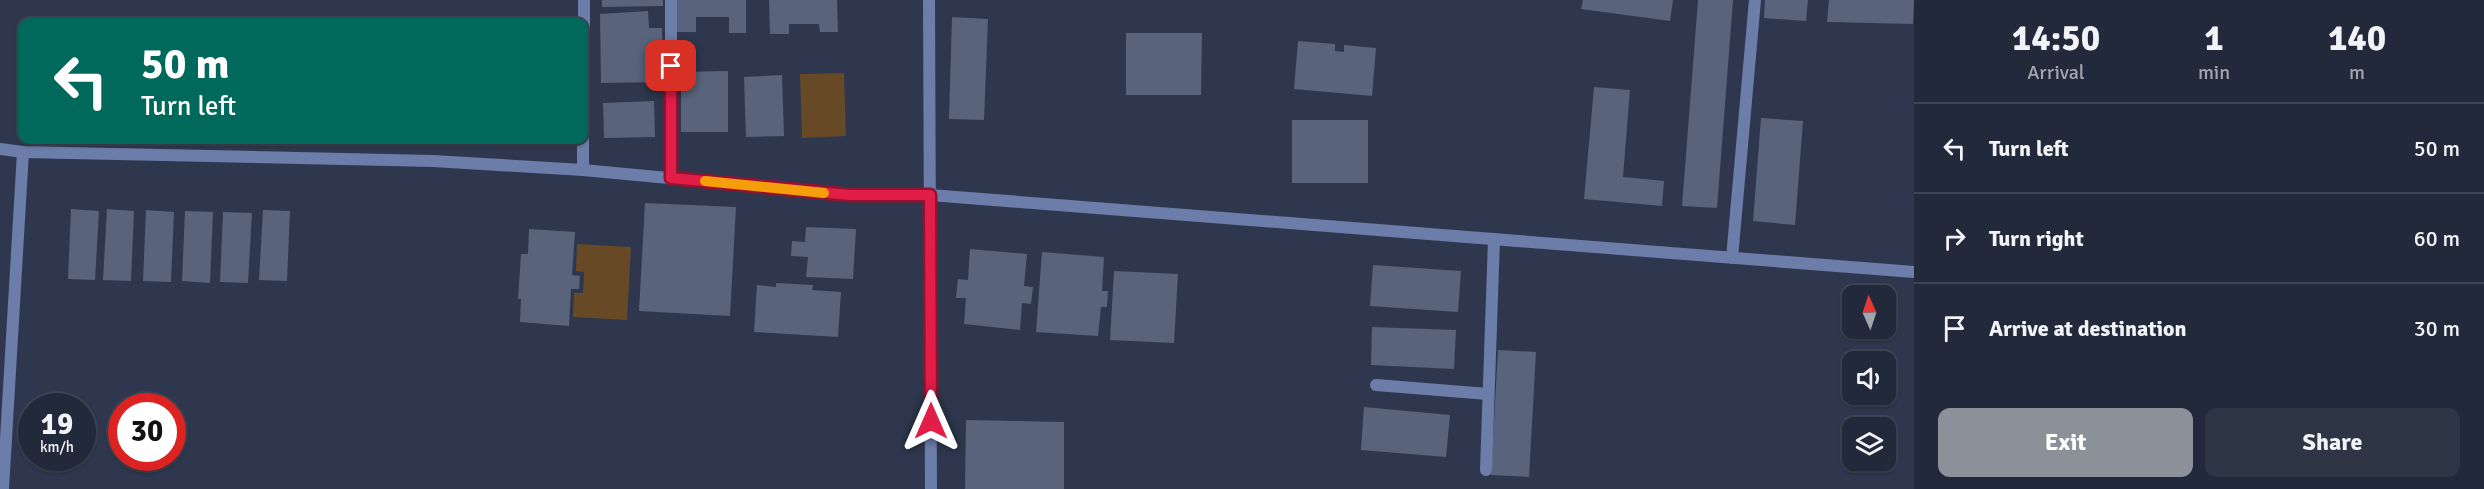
<!DOCTYPE html>
<style>
body{margin:0;font-family:Signika,sans-serif;background:#2e3545;color:#f1f3f6;height:100vh;display:flex;flex-direction:column;font-size:22px;white-space:nowrap}
*{box-sizing:border-box;margin:0}
p{font-size:20px;color:#a2a6af}
.icon{flex:none;width:33px;height:33px;fill:none;stroke:currentColor;stroke-width:2;stroke-linecap:round;stroke-linejoin:round}
.map{position:relative;flex:1;overflow:hidden}
.drawer{display:flex;flex-direction:column;background:#22293a;width:570px}
.drawer>*{flex:none}
.guide{position:absolute;left:18px;top:18px;width:570px;height:126px;border-radius:12px;box-shadow:0 2px 4px #0004,0 0 0 2px #3f4554;background:#00695c;color:#fff;overflow:hidden}
.needle{width:39px;rotate:357deg}
.controls{position:absolute;left:1842px;top:285px;display:grid;gap:12px}
.controls a{display:grid;place-items:center;width:54px;height:54px;border-radius:12px;background:#22293a;box-shadow:0 2px 4px #0004,0 0 0 2px #3f4554;font-size:30px}
.speed{position:absolute;left:18px;top:393px;display:flex;gap:12px;font-size:30px;font-weight:700;text-align:center}
.speed>*{display:grid;place-content:center;width:78px;height:78px;border-radius:50%;background:#22293a;box-shadow:0 2px 4px #0004,0 0 0 2px #3f4554;line-height:1}
.speed small{font-size:15px;font-weight:400}
.speed .limit{border:9px solid #d22;background:#fff;color:#111}
.pin{position:absolute;display:grid;place-items:center;width:51px;height:51px;color:#fff;margin:-26px;border-radius:12px;box-shadow:0 3px 9px #0006}
.me{position:absolute;width:66px;margin:-33px;rotate:0deg;stroke-linejoin:round;filter:drop-shadow(0 0 4px #0008)}
.turn{display:flex;align-items:center;gap:21px;height:126px;padding:0 24px;font-size:27px}
.turn .icon{width:78px;height:78px;stroke-width:2.5}
.turn b{display:block;font-size:42px;line-height:51px}
.eta{display:flex;justify-content:space-evenly;align-items:center;height:102px;text-align:center}
.eta b{font-size:36px;font-weight:800;line-height:42px}
.primary-button{display:flex;gap:12px;margin-top:auto;padding:12px 24px}
.primary-button a{flex:1;height:69px;border-radius:12px;background:#8c9099;color:#fff;font-size:24px;font-weight:800;line-height:69px;text-align:center}
.primary-button a+a{background:#2e3545;color:#f1f3f6}
ul{padding:0;list-style:none}
li{display:flex;align-items:center;gap:18px;height:90px;padding:0 24px;border-top:2px solid #3f4554}
li div{flex:1}
li b{display:block;font-size:22px}
li em{font-style:normal}
main{display:flex;flex:1;min-height:0}
.map>svg:first-child{display:block}
.green{fill:#674926}
.building{fill:#59637b}
.lines{fill:none;stroke-linecap:round;stroke-linejoin:round}
.service{stroke:#6b7da8;stroke-width:12}
.minor{stroke:#6b7da8;stroke-width:12}
.route-casing{stroke:#92132f;stroke-width:15}
.route{stroke:#e11d48;stroke-width:10}
.slow{stroke:#f59e0b;stroke-width:10}
</style>
<main>
<div class="map">
<svg width="1914" height="489" viewBox="0 0 1914 489">
<rect width="100%" height="100%" fill="#2e374d"/>
<g class="green">
<polygon points="844,73 846,136 802,138 800,74"/>
<polygon points="577,244 631,247 627,320 573,317 574,293 583,293 584,272 576,271"/>
</g>
<g class="building">
<polygon points="602,0 663,0 663,6 602,7"/>
<polygon points="677,0 746,0 746,33 729,33 729,17 696,17 696,32 677,32"/>
<polygon points="769,0 837,0 838,32 820,32 819,24 789,24 789,34 770,34"/>
<polygon points="1583,0 1673,0 1670,21 1581,9"/>
<polygon points="1698,0 1733,0 1717,208 1682,206"/>
<polygon points="1765,0 1808,0 1806,21 1764,18"/>
<polygon points="1829,0 1914,0 1913,24 1827,22"/>
<polygon points="648,11 649,28 662,28 663,82 601,83 600,14"/>
<polygon points="952,17 988,19 984,120 949,119"/>
<polygon points="128,18 161,19 161,22 128,22"/>
<polygon points="60,19 91,20 91,22 60,22"/>
<polygon points="1126,33 1202,33 1201,95 1126,95"/>
<polygon points="1298,41 1335,44 1335,51 1344,52 1344,45 1376,48 1372,96 1294,89"/>
<polygon points="728,71 728,132 681,132 681,72"/>
<polygon points="782,75 784,136 746,137 744,77"/>
<polygon points="1594,87 1630,90 1623,177 1664,181 1662,206 1584,199"/>
<polygon points="654,101 655,137 604,138 603,103"/>
<polygon points="1761,118 1803,121 1795,225 1753,221"/>
<rect x="1292" y="120" width="76" height="63"/>
<polygon points="645,203 736,207 730,316 639,311"/>
<polygon points="71,209 99,211 95,280 68,279"/>
<polygon points="107,209 134,211 131,281 103,280"/>
<polygon points="146,210 174,212 171,282 143,281"/>
<polygon points="263,210 290,211 287,281 259,280"/>
<polygon points="185,211 213,212 210,283 182,281"/>
<polygon points="223,212 252,213 248,283 220,282"/>
<polygon points="806,227 856,229 853,279 806,277 808,257 791,256 792,241 805,242"/>
<polygon points="529,229 575,232 572,275 580,276 579,289 571,289 569,326 520,322 521,299 518,299 521,254 528,254"/>
<polygon points="970,249 1027,254 1024,286 1033,287 1031,304 1022,303 1020,330 964,324 966,298 956,298 958,279 968,280"/>
<polygon points="1042,252 1104,257 1102,291 1108,291 1107,307 1101,307 1098,336 1036,332"/>
<polygon points="1373,265 1461,271 1458,312 1370,306"/>
<polygon points="1114,271 1178,274 1174,343 1110,340"/>
<polygon points="776,283 813,285 812,290 841,292 838,337 754,332 757,285 776,287"/>
<polygon points="1372,327 1456,330 1454,369 1371,365"/>
<polygon points="1498,350 1536,352 1529,477 1491,475"/>
<polygon points="1364,407 1450,415 1446,457 1361,450"/>
<polygon points="966,420 1064,422 1064,489 965,489"/>
</g>
<g class="lines">
<polyline class="service" points="671,0 671,178"/>
<g class="minor">
<polyline points="929,0 931,489"/>
<polyline points="584,39 584,0"/>
<polyline points="583,140 583,170"/>
<polyline points="0,149 23,152 433,161 583,170 850,195 930,195 1914,272"/>
<polyline points="1732,258 1755,0"/>
<polyline points="1376,385 1488,394"/>
<polyline points="1486,470 1494,239"/>
<polyline points="3,489 23,152"/>
</g>
</g>
<g class="lines">
<g class="route-casing">
<polyline id="route" points="671,66 671,178 850,195 930,195 931,421"/>
</g>
<use href="#route" class="route"/>
<polyline class="slow" points="705,181 824,193"/>
</g>
</svg>
<div class="controls">
<a><svg class="needle" viewBox="-14 -14 28 28"><path d="M0-13l5 13h-10z" fill="#e53935"/><path d="M0 13l5-13h-10z" fill="#a2a6af"/></svg></a>
<a><svg class="icon" aria-label="sound" viewBox="0 0 24 24"><path d="M4 9h4l5-4v14l-5-4H4zM17 9q2 3 0 6"/></svg></a>
<a><svg class="icon" aria-label="layers" viewBox="0 0 24 24"><path d="M12 4l9 5-9 5-9-5zM3 14l9 5 9-5"/></svg></a>
</div>
<div class="speed"><div>19<small>km/h</small></div><div class="limit">30</div></div>
<div class="pin" style="left:671px;top:66px;background:#d93025"><svg class="icon" aria-label="arrive" viewBox="0 0 24 24"><path d="M6 21V4h12l-3 4 3 4H6"/></svg></div>
<svg class="me" style="left:931px;top:421px" viewBox="-20 -20 40 40"><path d="M0-17L14 15 0 8-14 15z" fill="#e11d48" stroke="#fff" stroke-width="4"/></svg>
<div class="guide">
<div class="turn"><svg class="icon" aria-label="left" viewBox="0 0 24 24"><path d="M17 20v-9H6M10 6l-5 5 5 5"/></svg><div><b>50 m</b>Turn left</div></div>
</div>
</div>
<section class="drawer">
<div class="eta">
<div><b>14:50</b><p>Arrival</p></div>
<div><b>1</b><p>min</p></div>
<div><b>140</b><p>m</p></div>
</div>
<ul>
<li><svg class="icon" aria-label="left" viewBox="0 0 24 24"><path d="M17 20v-9H6M10 6l-5 5 5 5"/></svg><div><b>Turn left</b></div><em>50 m</em></li>
<li><svg class="icon" aria-label="right" viewBox="0 0 24 24"><path d="M7 20v-9h11M14 6l5 5-5 5"/></svg><div><b>Turn right</b></div><em>60 m</em></li>
<li><svg class="icon" aria-label="arrive" viewBox="0 0 24 24"><path d="M6 21V4h12l-3 4 3 4H6"/></svg><div><b>Arrive at destination</b></div><em>30 m</em></li>
</ul>
<div class="primary-button"><a>Exit</a><a>Share</a></div>
</section>
</main>
